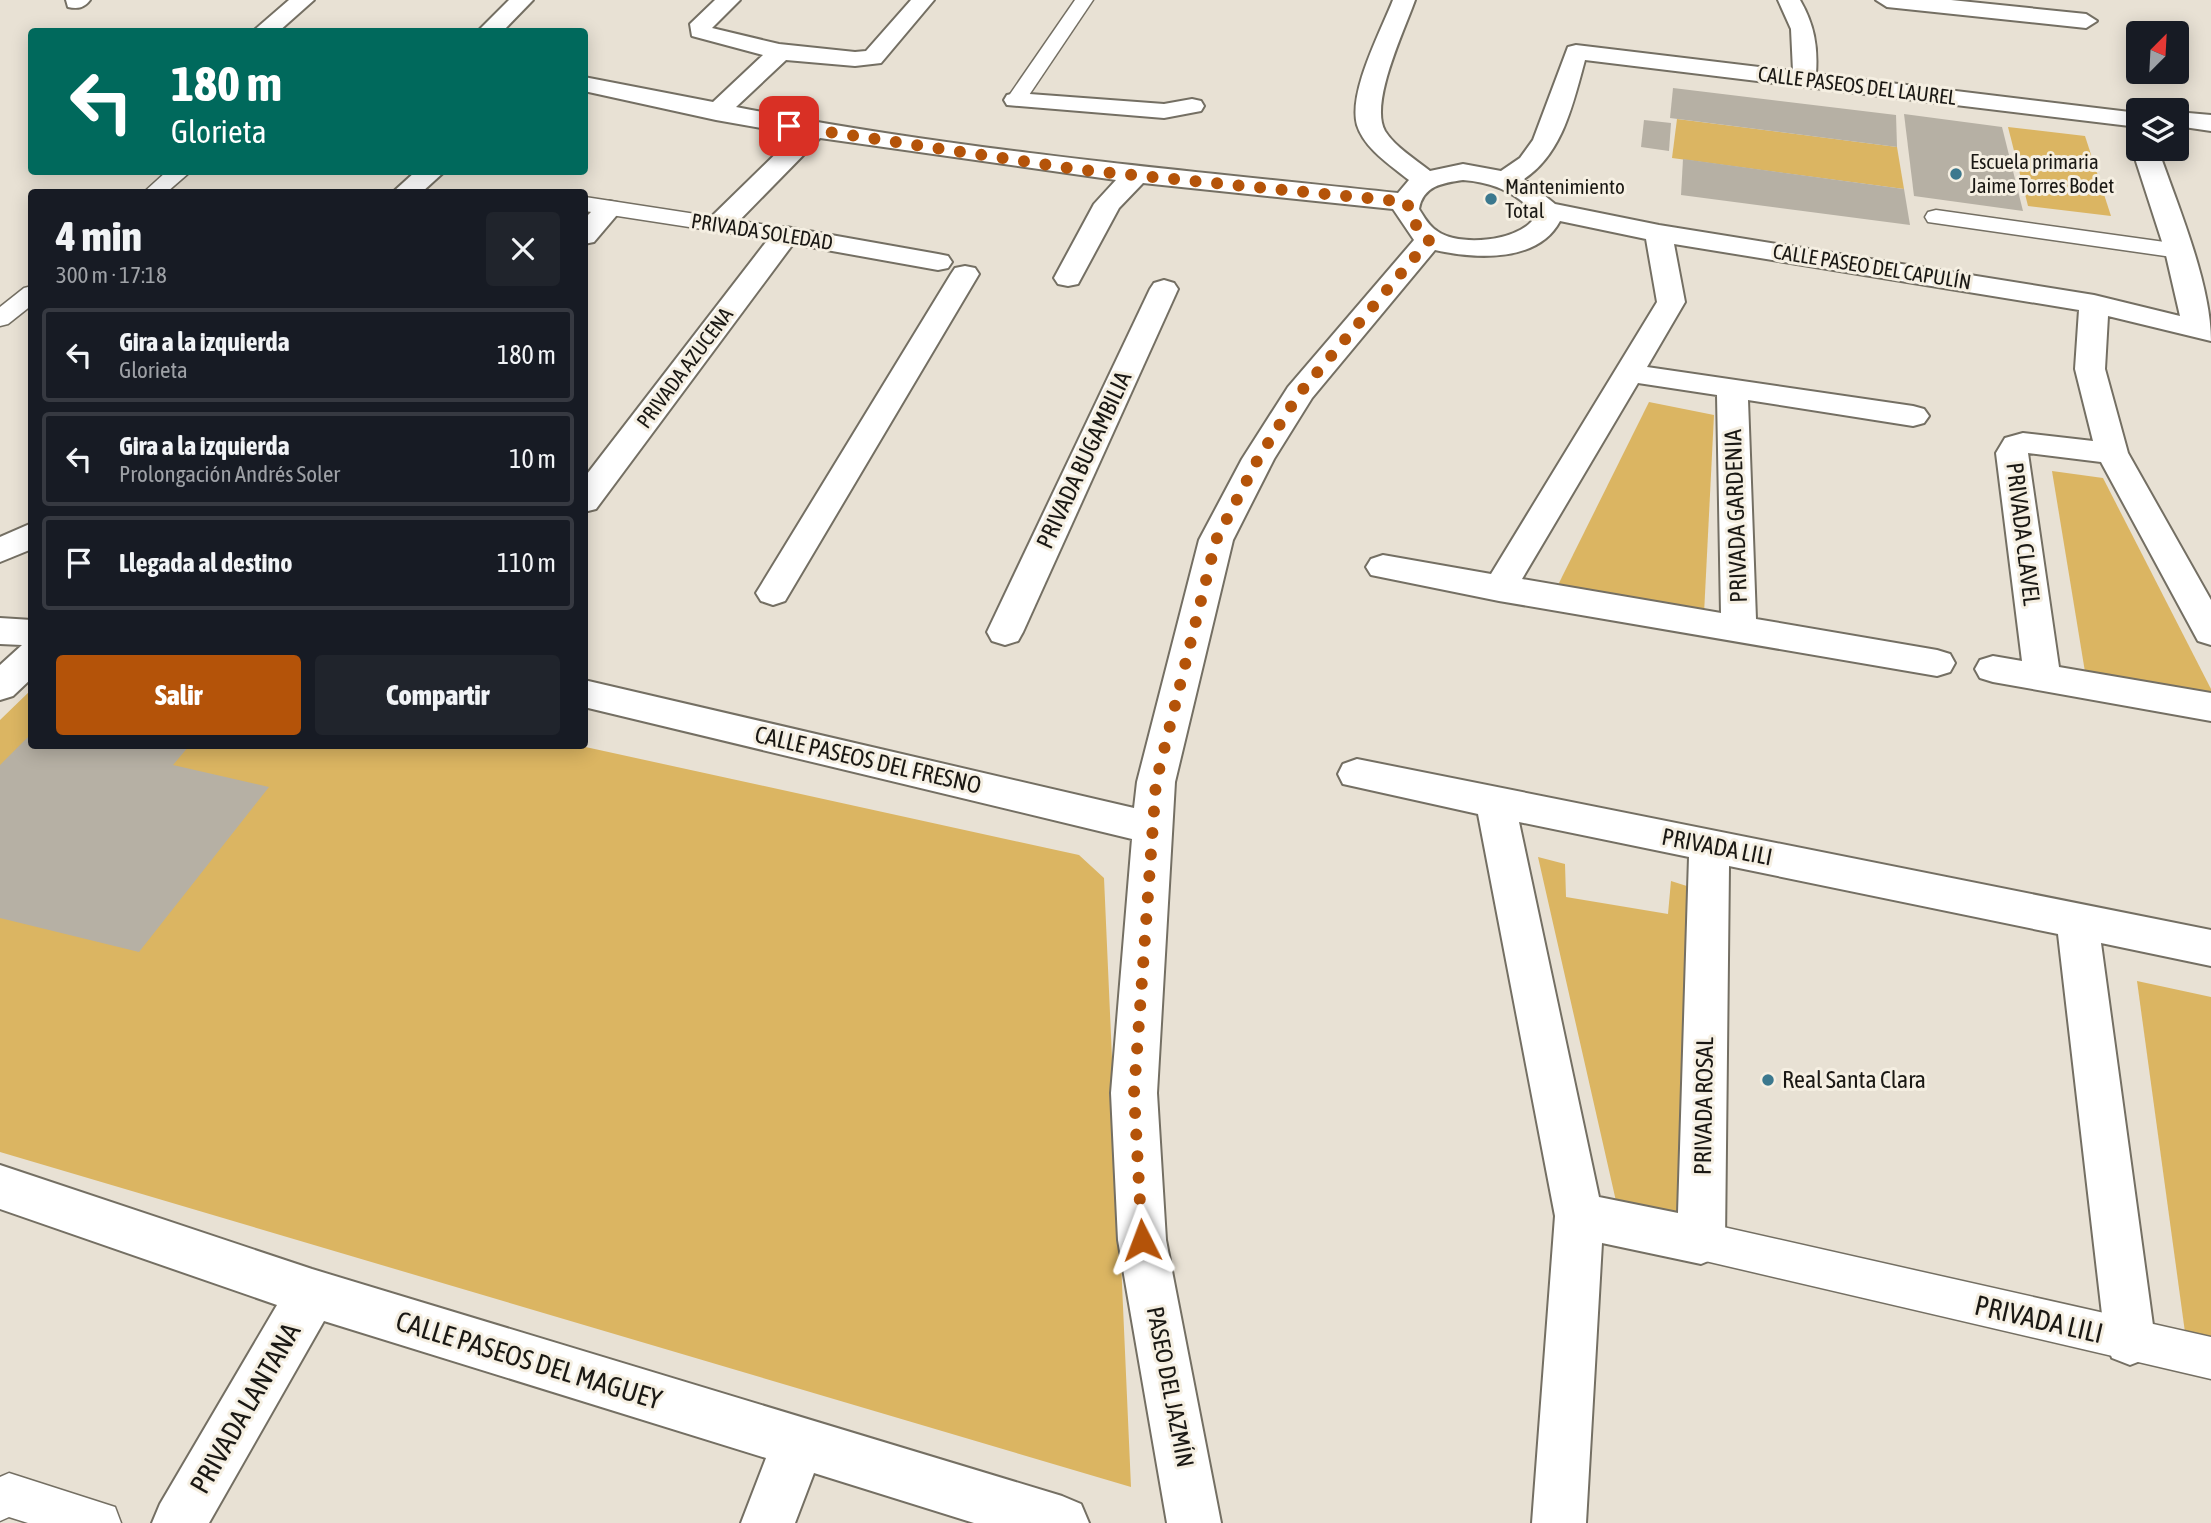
<!DOCTYPE html>
<html lang="es">
<meta charset="utf-8">
<style>
body{margin:0;font-family:"Asap Condensed",sans-serif;background:#20242c;color:#f1f3f6;height:100vh;display:flex;flex-direction:column;font-size:26px;white-space:nowrap}
*{box-sizing:border-box;margin:0}
p{font-size:23px;color:#9ea1a6}
.icon{flex:none;width:38px;height:38px;fill:none;stroke:currentColor;stroke-width:2;stroke-linecap:round;stroke-linejoin:round}
.map{position:relative;flex:1;overflow:hidden}
.details{position:absolute;left:28px;top:189px;width:560px;height:560px;display:flex;flex-direction:column;background:#171b24;border-radius:7px;box-shadow:0 4px 18px #0003}
.details>*{flex:none}
.guide{position:absolute;left:28px;top:28px;width:560px;height:147px;border-radius:7px;box-shadow:0 4px 18px #0003;background:#00695c;color:#fff;overflow:hidden}
.needle{width:46px;rotate:24deg}
.fabs{position:absolute;left:2126px;top:21px;display:grid;gap:14px}
.fabs a{display:grid;place-items:center;width:63px;height:63px;border-radius:7px;background:#171b24;box-shadow:0 4px 18px #0003;font-size:35px}
.pin{position:absolute;display:grid;place-items:center;width:60px;height:60px;color:#fff;margin:-30px;border-radius:14px;box-shadow:0 4px 10px #0006}
.me{position:absolute;width:77px;margin:-38px;rotate:357deg;stroke-linejoin:round;filter:drop-shadow(0 0 5px #0008)}
.turn{display:flex;align-items:center;gap:24px;height:147px;padding:0 28px;font-size:32px}
.turn .icon{width:91px;height:91px;stroke-width:2.5}
.turn b{display:block;font-size:49px;line-height:60px}
.round{display:grid;place-items:center;flex:none;width:74px;height:74px;border-radius:7px;background:#20242c}
.head{display:flex;align-items:center;justify-content:space-between;height:119px;padding:0 28px}
h1{font-size:42px;font-weight:800;line-height:52px}
.action{display:flex;gap:14px;margin-top:auto;padding:14px 28px}
.action a{flex:1;height:80px;border-radius:7px;background:#b45309;color:#fff;font-size:28px;font-weight:800;line-height:80px;text-align:center}
.action a+a{background:#20242c;color:#f1f3f6}
ul{padding:0;list-style:none}
li{display:flex;align-items:center;gap:21px;height:94px;margin:0 14px 10px;padding:0 14px;border:4px solid #363941;border-radius:7px}
li div{flex:1}
li b{display:block;font-size:26px}
li em{font-style:normal}
.map>svg:first-child{display:block}
.green{fill:#dbb562}
.building{fill:#b6b0a4}
.lines{fill:none;stroke-linecap:round;stroke-linejoin:round}
.lane-casing{stroke:#746f63;stroke-width:3}
.street-casing{stroke:#746f63;stroke-width:4}
.lane{fill:#fff;fill-rule:evenodd}
.street{fill:#fff;fill-rule:evenodd}
.route{stroke:#b45309;stroke-width:12;stroke-dasharray:0 21.6}
.poi-dot{fill:#3b788e;stroke:#f5efe2;stroke-width:2.5}
.labels{text-anchor:middle;stroke-width:6;stroke-linejoin:round;paint-order:stroke}
.far-street-label{font-size:21px;fill:#1a1814;stroke:#f5efe2}
.far-poi-label{font-size:21px;fill:#1a1814;stroke:#f5efe2;text-anchor:start}
.street-label{font-size:24px;fill:#1a1814;stroke:#f5efe2}
.poi-label{font-size:24px;fill:#1a1814;stroke:#f5efe2;text-anchor:start}
.near-street-label{font-size:28px;fill:#1a1814;stroke:#f5efe2}
</style>
<div class="map">
<svg width="2211" height="1523" viewBox="0 0 2211 1523">
<rect width="100%" height="100%" fill="#e8e1d4"/>
<g class="green">
<polygon points="1677,119 1897,147 1904,189 1672,158"/>
<polygon points="2008,127 2085,136 2111,216 2028,206"/>
<polygon points="1649,402 1714,415 1704,614 1556,589"/>
<polygon points="2052,471 2103,478 2211,689 2211,705 2086,678"/>
<polygon points="31,690 32,746 581,746 1079,855 1104,878 1131,1487 0,1152 0,720"/>
<polygon points="1538,857 1565,864 1566,897 1668,914 1671,881 1693,888 1694,1222 1618,1210"/>
<polygon points="2137,981 2211,997 2211,1353 2187,1347"/>
</g>
<g class="building">
<polygon points="1673,88 1896,115 1897,147 1670,118"/>
<polygon points="1904,114 2002,127 2023,211 1914,196"/>
<polygon points="1644,120 1671,123 1669,151 1641,147"/>
<polygon points="1683,159 1904,189 1910,225 1681,195"/>
<polygon points="32,733 32,746 189,746 173,765 269,787 139,952 0,918 0,765"/>
</g>
<g class="lines">
<g class="lane-casing">
<g id="lane">
<polygon points="1075,0 1093,0 1023,104 1009,104 1006,100"/>
<polygon points="166,172 190,172 167,192 144,192"/>
<polygon points="585,197 786,228 797,235 786,242 585,211"/>
<polygon points="1936,210 2179,244 2190,251 2179,258 1928,222 1925,217 1928,212"/>
<polygon points="32,286 32,305 8,324 0,326 0,307 24,288"/>
<polygon points="1701,1222 2211,1337 2211,1379 1701,1260 1687,1254 1681,1241 1687,1228"/>
<polygon points="9,1473 115,1507 121,1523 28,1523 9,1517 0,1521 0,1477"/>
</g>
</g>
<g class="street-casing">
<g id="street">
<path d="M66 0H90C84 8 78 9 68 7Z"/>
<polygon points="289,0 314,0 278,32 252,32"/>
<polygon points="509,0 533,0 502,32 477,32"/>
<path d="M715 0H740L712 28 779 44 855 52 866 51 911 0H934L881 63 855 66 786 60 736 107C955 150 1176 170 1398 193L1409 180C1390 165 1364 148 1357 125 1348 92 1381 31 1393 0H1415C1405 29 1369 103 1385 131 1395 147 1415 159 1430 171L1463 164 1501 171 1520 158 1533 140 1568 47 1576 45 1793 71 1791 29 1778 0H1800C1814 24 1818 46 1816 74L2138 113V127L1585 60C1573 103 1563 153 1524 179L1555 204 1659 225 2094 295 2180 316 2165 251 2132 149 2138 143V149H2158C2177 204 2211 283 2211 341L2108 316 2105 369 2128 453 2211 600V645L2198 641 2101 462 2028 453 2059 667 2211 693V721L1993 682 1980 678 1975 669 1980 660 1993 656 2022 661 1996 453 2005 438 2023 433 2093 441 2075 369 2079 310 1674 244 1685 302 1647 367 1913 406 1924 409 1929 416 1924 423 1913 426 1748 400 1756 619 1937 650 1950 654 1955 663 1950 672 1937 676 1499 601 1371 575 1366 567 1371 559 1383 555 1491 574 1657 302 1646 239 1560 221C1538 263 1475 259 1435 250L1312 398 1274 459 1233 540 1175 782 1157 1093 1166 1240 1221 1523H1167L1118 1240 1111 1093 1132 839 584 707V680L1134 808 1137 782 1199 540 1242 459 1288 387 1414 240 1393 209 1143 183 1119 208 1078 284 1068 286 1058 284 1054 278 1094 204 1116 180 820 138 730 230H710L706 224 710 218 796 134 716 120 584 91V77L713 102 763 55 692 36 690 24ZM1463 180C1491 182 1513 191 1533 211L1532 221C1515 241 1459 247 1437 231 1429 226 1424 217 1419 209 1423 186 1442 183 1463 180ZM1638 383 1717 395 1721 613 1522 579Z"/>
<polygon points="1876,0 1951,0 2086,14 2097,21 2086,28 1887,7"/>
<polygon points="1016,93 1164,104 1192,99 1201,101 1204,106 1201,111 1164,118 1007,105 1004,100 1007,95"/>
<polygon points="2177,112 2211,115 2211,131 2177,126"/>
<polygon points="415,172 444,172 422,192 393,192"/>
<polygon points="609,201 618,203 622,209 594,242 584,244 584,219 600,203"/>
<polygon points="786,227 938,254 948,256 952,262 948,268 938,270 793,244 596,509 584,512 584,478 776,229"/>
<polygon points="965,266 975,268 979,274 785,601 773,605 761,601 756,593 761,585 951,274 955,268"/>
<polygon points="1164,280 1174,283 1178,289 1023,632 1018,641 1005,645 992,641 987,632 1150,289 1154,283"/>
<polygon points="32,523 32,549 0,562 0,537"/>
<polygon points="0,618 32,620 32,678 13,696 0,700 0,665 22,645 0,644"/>
<path d="M1357 759 2211 930V966L2101 943 2155 1340 2148 1358 2130 1365 2112 1358 2105 1340 2058 934 1729 866 1725 1241 1718 1257 1701 1264 1602 1243 1586 1523H1532L1555 1216 1478 814 1343 784 1338 774 1343 764ZM1519 822 1689 857 1678 1213 1599 1197Z"/>
<polygon points="0,1165 312,1269 1062,1496 1081,1504 1089,1523 974,1523 814,1473 795,1523 741,1523 766,1458 324,1321 209,1523 152,1523 160,1504 277,1305 0,1209"/>
</g>
</g>
<use href="#lane" class="lane"/>
<use href="#street" class="street"/>
</g>
<g class="lines">
<polyline class="route" points="789,126 1082,170 1407,202 1413,222 1430,239 1299,394 1258,459 1216,540 1156,782 1134,1093 1142,1240"/>
</g>
<g class="poi-dot">
<circle cx="1956" cy="174" r="7"/>
<circle cx="1491" cy="199" r="7"/>
<circle cx="1768" cy="1080" r="7"/>
</g>
<g class="labels">
<g class="far-street-label">
<text transform="translate(1857 86) rotate(7)" y="7">CALLE PASEOS DEL LAUREL</text>
<text transform="translate(762 232) rotate(9)" y="7">PRIVADA SOLEDAD</text>
<text transform="translate(1872 267) rotate(9)" y="7">CALLE PASEO DEL CAPULÍN</text>
<text transform="translate(685 368) rotate(-53)" y="7">PRIVADA AZUCENA</text>
</g>
<g class="far-poi-label">
<text x="1970" y="169">Escuela primaria<tspan x="1970" dy="24">Jaime Torres Bodet</tspan></text>
<text x="1505" y="194">Mantenimiento<tspan x="1505" dy="24">Total</tspan></text>
</g>
<g class="street-label">
<text transform="translate(1084 460) rotate(-65)" y="8">PRIVADA BUGAMBILIA</text>
<text transform="translate(1736 516) rotate(-92)" y="8">PRIVADA GARDENIA</text>
<text transform="translate(2023 534) rotate(83)" y="8">PRIVADA CLAVEL</text>
<text transform="translate(868 760) rotate(13)" y="8">CALLE PASEOS DEL FRESNO</text>
<text transform="translate(1717 847) rotate(11)" y="8">PRIVADA LILI</text>
<text transform="translate(1704 1106) rotate(-89)" y="8">PRIVADA ROSAL</text>
<text transform="translate(1170 1387) rotate(79)" y="8">PASEO DEL JAZMÍN</text>
</g>
<g class="poi-label">
<text x="1782" y="1088">Real Santa Clara</text>
</g>
<g class="near-street-label">
<text transform="translate(2039 1319) rotate(13)" y="10">PRIVADA LILI</text>
<text transform="translate(529 1360) rotate(17)" y="10">CALLE PASEOS DEL MAGUEY</text>
<text transform="translate(245 1408) rotate(-60)" y="10">PRIVADA LANTANA</text>
</g>
</g>
</svg>
<div class="fabs">
<a><svg class="needle" viewBox="-14 -14 28 28"><path d="M0-13l5 13h-10z" fill="#e53935"/><path d="M0 13l5-13h-10z" fill="#9ea1a6"/></svg></a>
<a><svg class="icon" aria-label="layers" viewBox="0 0 24 24"><path d="M12 4l9 5-9 5-9-5zM3 14l9 5 9-5"/></svg></a>
</div>
<div class="pin" style="left:789px;top:126px;background:#d93025"><svg class="icon" aria-label="arrive" viewBox="0 0 24 24"><path d="M6 21V4h12l-3 4 3 4H6"/></svg></div>
<svg class="me" style="left:1142px;top:1240px" viewBox="-20 -20 40 40"><path d="M0-17L14 15 0 8-14 15z" fill="#b45309" stroke="#fff" stroke-width="4"/></svg>
<div class="guide">
<div class="turn"><svg class="icon" aria-label="left" viewBox="0 0 24 24"><path d="M17 20v-9H6M10 6l-5 5 5 5"/></svg><div><b>180 m</b>Glorieta</div></div>
</div>
<section class="details">
<div class="head"><div><h1>4 min</h1><p>300 m · 17:18</p></div><a class="round"><svg class="icon" aria-label="close" viewBox="0 0 24 24"><path d="M6 6l12 12M18 6L6 18"/></svg></a></div>
<ul>
<li><svg class="icon" aria-label="left" viewBox="0 0 24 24"><path d="M17 20v-9H6M10 6l-5 5 5 5"/></svg><div><b>Gira a la izquierda</b><p>Glorieta</p></div><em>180 m</em></li>
<li><svg class="icon" aria-label="left" viewBox="0 0 24 24"><path d="M17 20v-9H6M10 6l-5 5 5 5"/></svg><div><b>Gira a la izquierda</b><p>Prolongación Andrés Soler</p></div><em>10 m</em></li>
<li><svg class="icon" aria-label="arrive" viewBox="0 0 24 24"><path d="M6 21V4h12l-3 4 3 4H6"/></svg><div><b>Llegada al destino</b></div><em>110 m</em></li>
</ul>
<div class="action"><a>Salir</a><a>Compartir</a></div>
</section>
</div>
